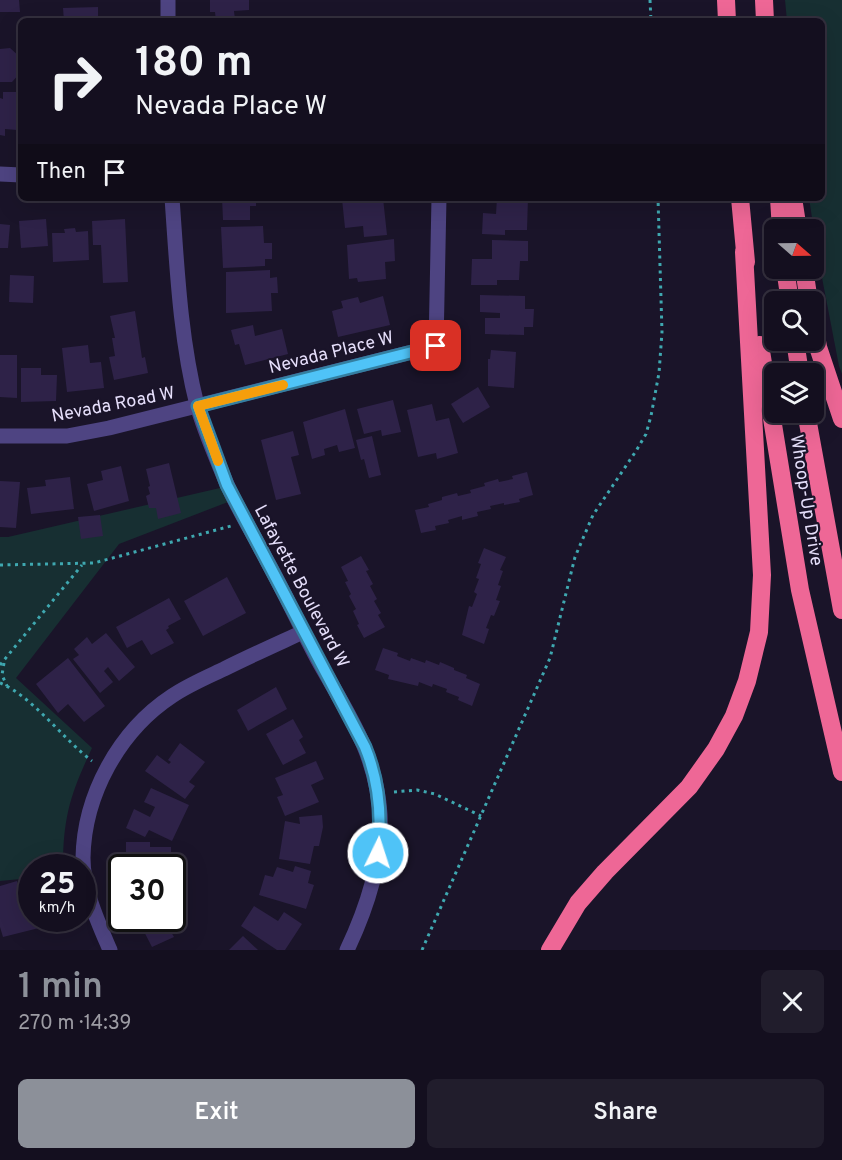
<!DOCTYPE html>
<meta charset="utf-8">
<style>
body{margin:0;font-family:Overpass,sans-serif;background:#211d2c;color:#f1f3f6;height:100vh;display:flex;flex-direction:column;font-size:22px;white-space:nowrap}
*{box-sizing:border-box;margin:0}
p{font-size:20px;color:#9d9ca4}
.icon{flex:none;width:33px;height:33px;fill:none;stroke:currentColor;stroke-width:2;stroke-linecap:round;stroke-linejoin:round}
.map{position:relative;height:950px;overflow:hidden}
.sheet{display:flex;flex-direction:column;background:#140f1f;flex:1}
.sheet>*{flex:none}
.guide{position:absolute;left:18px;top:18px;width:807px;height:183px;border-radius:9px;box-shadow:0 6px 24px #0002,0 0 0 2px #332f3d;background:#140f1f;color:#f1f3f6;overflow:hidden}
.needle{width:39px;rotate:110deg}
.tools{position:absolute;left:764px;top:219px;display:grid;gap:12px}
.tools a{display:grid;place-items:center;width:60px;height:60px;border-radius:9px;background:#140f1f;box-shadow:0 6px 24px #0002,0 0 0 2px #332f3d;font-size:30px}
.speed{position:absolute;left:18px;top:854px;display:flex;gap:12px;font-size:30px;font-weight:700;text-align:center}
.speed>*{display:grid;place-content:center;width:78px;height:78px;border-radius:50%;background:#140f1f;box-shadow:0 6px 24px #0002,0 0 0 2px #332f3d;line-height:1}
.speed small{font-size:15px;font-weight:400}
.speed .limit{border:3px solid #111;border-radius:9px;background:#fff;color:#111}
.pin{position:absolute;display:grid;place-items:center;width:51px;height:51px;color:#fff;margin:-26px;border-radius:12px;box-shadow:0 3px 9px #0006}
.me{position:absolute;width:66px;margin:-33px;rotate:4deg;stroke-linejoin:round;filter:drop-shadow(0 0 4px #0008)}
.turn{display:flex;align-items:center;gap:21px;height:126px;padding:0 18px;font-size:27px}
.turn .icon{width:78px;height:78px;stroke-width:2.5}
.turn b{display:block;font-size:42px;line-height:51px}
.then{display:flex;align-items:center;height:57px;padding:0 18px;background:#0003;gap:12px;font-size:22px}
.round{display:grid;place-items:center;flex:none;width:63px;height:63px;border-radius:9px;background:#211d2c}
.headline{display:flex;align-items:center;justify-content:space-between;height:102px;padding:0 18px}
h1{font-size:36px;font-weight:600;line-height:45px;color:#8c9099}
.cta{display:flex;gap:12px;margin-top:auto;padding:12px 18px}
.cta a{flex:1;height:69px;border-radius:9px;background:#8c9099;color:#fff;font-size:24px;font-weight:600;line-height:69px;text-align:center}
.cta a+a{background:#211d2c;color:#f1f3f6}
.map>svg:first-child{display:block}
.green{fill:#172f32}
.building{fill:#2e2248}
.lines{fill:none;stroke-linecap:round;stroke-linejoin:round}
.path{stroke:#3fa8b0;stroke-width:3;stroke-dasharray:3 4.5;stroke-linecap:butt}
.minor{stroke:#4e4482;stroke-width:15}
.highway{stroke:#ee6796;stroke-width:18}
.route-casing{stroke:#337fa1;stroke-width:15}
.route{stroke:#4fc3f7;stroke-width:10}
.slow{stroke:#f59e0b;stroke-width:10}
.labels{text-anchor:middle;stroke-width:4.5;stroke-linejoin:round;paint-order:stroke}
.street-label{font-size:18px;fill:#e6dffb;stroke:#1a1429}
</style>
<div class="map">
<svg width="842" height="950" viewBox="0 0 842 950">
<rect width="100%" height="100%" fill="#1a1429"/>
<g class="green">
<polygon points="785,0 842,0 842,374 839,366 818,257 809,198 822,198 822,21 787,21"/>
<path d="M220 488 228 502 119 544 16 678 92 748C71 793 63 816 63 867H32L31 878 0 881V537H8Z"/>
</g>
<g class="building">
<polygon points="0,0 19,0 20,12 0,12"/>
<polygon points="210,0 249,0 249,10 234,11 235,20 216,21 215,12 210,12"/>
<polygon points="98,7 98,21 64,21 63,8"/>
<polygon points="10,48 20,57 21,72 12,82 0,82 0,49"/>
<polygon points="3,92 19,92 17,130 5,129 5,136 0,135 0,98 3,99"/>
<polygon points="222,198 256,198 256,206 250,206 250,220 223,220"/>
<polygon points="268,198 288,198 288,202 268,203"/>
<polygon points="359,198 383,198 387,235 364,237 363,226 345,228 342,199"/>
<polygon points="497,198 528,198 527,230 505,230 505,235 482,234 483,213 496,214"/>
<polygon points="46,219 48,246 21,248 19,221"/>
<polygon points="125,219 128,282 103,283 101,245 93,245 92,221"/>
<polygon points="0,224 10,225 8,248 0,248"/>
<polygon points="263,226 264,243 272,243 272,259 265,259 265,266 223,268 221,227"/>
<polygon points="75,228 76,232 88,231 89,260 53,262 52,233 65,233 64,229"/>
<polygon points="394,239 395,261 385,262 386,279 358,282 357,278 349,279 347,245"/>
<polygon points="492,240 528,241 528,261 520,261 519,280 497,280 497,285 471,285 472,259 492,259"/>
<polygon points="270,270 270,278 277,277 278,293 271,293 272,311 226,313 226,272"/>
<polygon points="10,275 34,276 33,303 9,302"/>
<polygon points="480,295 525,296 525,309 534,309 533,327 524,327 524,335 485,334 485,318 500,318 500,313 480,312"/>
<polygon points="383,296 390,325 338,337 332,311 343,308 341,301 358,297 360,303"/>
<polygon points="135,311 142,358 145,357 148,373 114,380 109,357 115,356 112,338 115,338 110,316"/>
<polygon points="253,325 255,336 282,329 288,354 245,365 239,344 235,345 231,330"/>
<polygon points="88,345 90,363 101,362 104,388 67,392 62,348"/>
<polygon points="491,350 516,352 514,388 488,386 488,359 490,359"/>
<polygon points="0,355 17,355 17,398 0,397"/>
<polygon points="21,368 41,368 41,375 57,375 56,401 21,402"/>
<polygon points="478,387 490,407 463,423 451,404"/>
<polygon points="393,400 401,432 382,436 381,430 364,434 357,409"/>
<polygon points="432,404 436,421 449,418 458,453 437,459 436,453 418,457 407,410"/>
<polygon points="345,409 355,448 339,452 337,445 324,449 325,455 312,459 303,422"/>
<polygon points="293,431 299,455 291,457 301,494 276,500 261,440"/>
<polygon points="372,436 381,475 369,478 364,459 361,460 356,440"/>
<polygon points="169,463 181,513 158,519 156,508 149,508 146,496 150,494 148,487 150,486 146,469"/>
<polygon points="121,466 129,501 94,511 87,484 103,480 101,471"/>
<polygon points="527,472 533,495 519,499 520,502 504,505 504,503 490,506 491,509 477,512 478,516 462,520 462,516 448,520 449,523 435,526 436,530 421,533 415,510 429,507 428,504 442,500 442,497 457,493 458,496 471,493 470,490 485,486 484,483 498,479 499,482 513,479 512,476"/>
<polygon points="70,477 74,509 31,514 27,488 46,486 45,480"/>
<polygon points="0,481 20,482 16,528 0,527"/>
<polygon points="100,515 103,536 81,539 78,517"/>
<polygon points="484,548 506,557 500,570 503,571 498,585 501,586 496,600 500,601 494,616 491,615 486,628 489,629 484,644 462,635 469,606 472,607 477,594 474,592 479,579 476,578 481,564 478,563"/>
<polygon points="361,556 369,570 366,571 373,584 370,586 377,599 374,601 381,613 378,615 385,627 364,638 357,625 359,624 353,611 356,609 349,596 351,594 345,582 348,581 341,567"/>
<polygon points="227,577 246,613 203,636 184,601"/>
<polygon points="169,598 181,619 168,626 169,628 166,630 174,643 151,655 142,640 127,648 116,627"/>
<polygon points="106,633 135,667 119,681 108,667 104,671 113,682 100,693 73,659 79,655 74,649 87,637 92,644"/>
<polygon points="383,648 398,653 397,656 410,661 411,658 425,663 426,660 439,665 440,662 454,668 454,670 467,675 466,678 480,684 472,706 458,700 459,697 446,692 447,689 433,684 432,687 419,682 418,686 388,679 389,675 375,670"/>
<polygon points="68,658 105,706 84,722 68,704 58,713 36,684"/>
<polygon points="276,687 287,709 248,731 237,710"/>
<polygon points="293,719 303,737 299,740 306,753 283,765 266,734"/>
<polygon points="180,743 205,762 189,782 195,786 185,799 145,771 157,755 169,764 171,762 168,760"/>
<polygon points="316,761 324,779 311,785 319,802 285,816 277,797 283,795 275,778"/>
<polygon points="151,788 189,805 172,841 149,830 145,837 126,828 134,809 150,817 155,807 144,802"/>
<polygon points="322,815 323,827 319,846 314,846 310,864 279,859 285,821 300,824 299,817"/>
<polygon points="126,842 150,842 150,847 171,847 171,867 126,866"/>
<polygon points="295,866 311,871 308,883 314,885 306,909 259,895 265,875 273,877 277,867 293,872"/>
<polygon points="17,881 23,903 32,901 32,918 44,918 47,926 3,937 0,927 0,886"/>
<polygon points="254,906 278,921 284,912 302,924 285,950 277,950 241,926"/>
<polygon points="137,918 171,918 174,922 167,925 174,937 152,947"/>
<polygon points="243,936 258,950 229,950"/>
</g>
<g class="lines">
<g class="path">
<polyline points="650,0 651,21"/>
<polyline points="0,565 94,563 231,526"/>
<polyline points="4,663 2,675 7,686"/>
<polyline points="0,665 82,565"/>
<path d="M0 683C31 695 64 740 92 761"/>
<polyline points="394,792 417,790 435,794 481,816"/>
<polyline points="422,950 550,658 575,557 593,515 636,451 646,434 651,416 659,373 662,332 658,198"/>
</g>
<g class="minor">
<polyline points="168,0 168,21"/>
<polyline points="0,174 21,175"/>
<path d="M172 198C177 267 180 338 197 405 204 431 216 457 226 482 237 508 253 533 266 559 285 593 301 629 320 664 349 715 376 754 380 814 383 861 367 908 347 950"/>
<polyline points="0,436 67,436 109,428 436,346 439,198"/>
<path d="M110 950C98 922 83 890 83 858 84 795 119 731 172 696 188 685 207 677 224 669 250 656 277 644 303 632"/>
</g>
<g class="highway">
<polyline points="726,0 727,21"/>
<polyline points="764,0 765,21"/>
<polyline points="740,198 746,262"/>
<polyline points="779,198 781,230"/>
<polyline points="793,198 798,230"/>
<polyline points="785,268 790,302"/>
<polyline points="804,268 809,302"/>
<polyline points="813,320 818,347 842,419"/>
<polyline points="795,340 800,374"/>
<polyline points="760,345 800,590 842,772"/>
<polyline points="806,412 842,610"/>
<polyline points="550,950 578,903 605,872 689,787 716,749 734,716 747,681 759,632 762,575 744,252"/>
</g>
</g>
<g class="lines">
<g class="route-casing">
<path id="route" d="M378 853C382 817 379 781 365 747L227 485 198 406 436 346"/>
</g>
<use href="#route" class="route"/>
<polyline class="slow" points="218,461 198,406 283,385"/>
</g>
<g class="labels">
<g class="street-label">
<text transform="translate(331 352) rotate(-14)" y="6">Nevada Place W</text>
<text transform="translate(113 404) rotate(-11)" y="6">Nevada Road W</text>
<text transform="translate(807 500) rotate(81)" y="6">Whoop-Up Drive</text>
<text transform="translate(302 586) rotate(62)" y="6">Lafayette Boulevard W</text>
</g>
</g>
</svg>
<div class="tools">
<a><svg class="needle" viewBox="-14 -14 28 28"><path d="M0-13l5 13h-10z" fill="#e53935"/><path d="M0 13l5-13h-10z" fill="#9d9ca4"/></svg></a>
<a><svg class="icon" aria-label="search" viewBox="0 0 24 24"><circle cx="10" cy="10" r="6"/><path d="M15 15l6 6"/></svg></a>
<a><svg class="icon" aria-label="layers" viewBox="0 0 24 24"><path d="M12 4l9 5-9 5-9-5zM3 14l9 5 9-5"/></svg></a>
</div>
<div class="speed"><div>25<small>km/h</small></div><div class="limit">30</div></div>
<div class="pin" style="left:436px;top:346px;background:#d93025"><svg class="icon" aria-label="arrive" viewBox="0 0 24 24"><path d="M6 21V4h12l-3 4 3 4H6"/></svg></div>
<svg class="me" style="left:378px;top:853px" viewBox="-20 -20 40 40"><circle r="17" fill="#4fc3f7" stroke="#fff" stroke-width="3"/><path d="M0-11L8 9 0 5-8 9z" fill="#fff"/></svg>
<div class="guide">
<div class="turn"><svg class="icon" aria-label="right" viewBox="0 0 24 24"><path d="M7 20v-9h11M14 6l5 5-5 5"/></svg><div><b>180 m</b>Nevada Place W</div></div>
<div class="then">Then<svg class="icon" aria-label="arrive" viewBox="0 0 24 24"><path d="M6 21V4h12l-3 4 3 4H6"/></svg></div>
</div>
</div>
<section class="sheet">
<div class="headline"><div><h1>1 min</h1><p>270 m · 14:39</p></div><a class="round"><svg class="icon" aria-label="close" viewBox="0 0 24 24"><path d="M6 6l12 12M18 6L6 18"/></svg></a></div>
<div class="cta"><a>Exit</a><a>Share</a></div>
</section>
